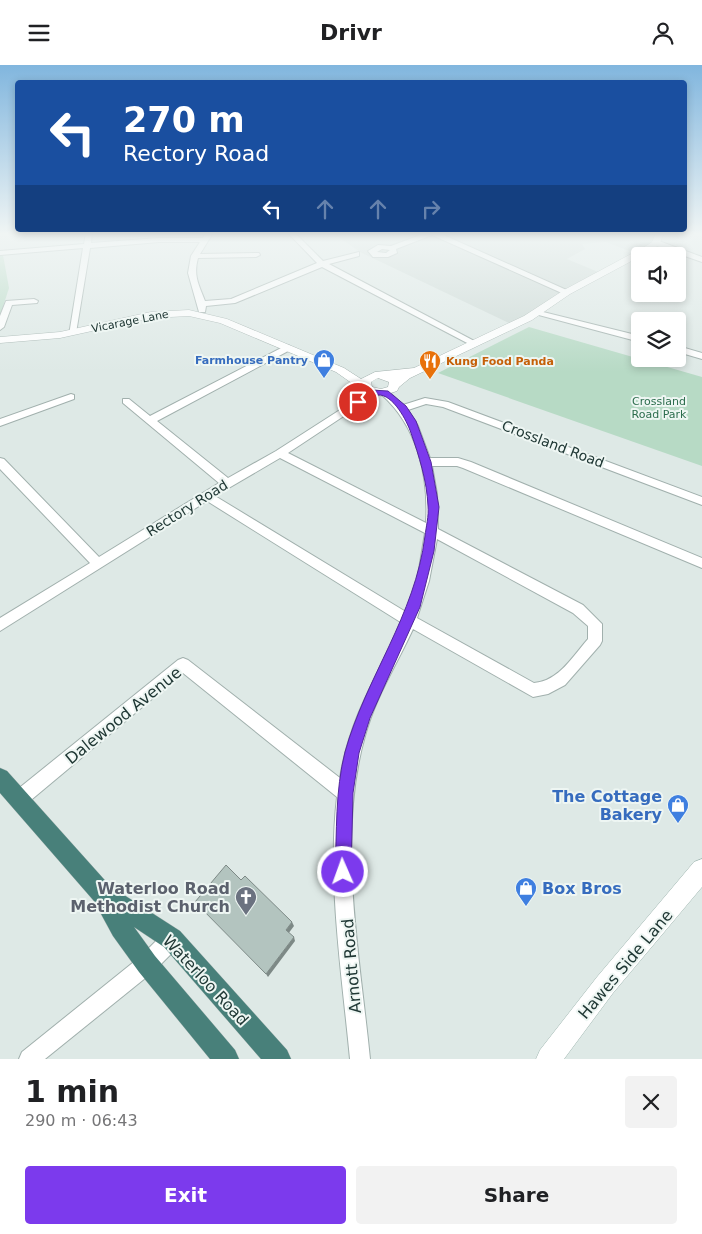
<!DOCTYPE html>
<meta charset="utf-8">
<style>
body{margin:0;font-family:"DejaVu Sans",sans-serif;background:#f2f2f2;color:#202124;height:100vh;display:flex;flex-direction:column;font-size:19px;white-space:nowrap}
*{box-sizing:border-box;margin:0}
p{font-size:16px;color:#757577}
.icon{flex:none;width:28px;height:28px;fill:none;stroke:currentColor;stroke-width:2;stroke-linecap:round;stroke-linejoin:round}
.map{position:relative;height:994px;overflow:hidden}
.panel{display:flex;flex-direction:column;background:#fff;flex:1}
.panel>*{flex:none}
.top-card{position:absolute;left:15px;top:15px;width:672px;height:152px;border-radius:5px;box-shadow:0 2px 8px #0003;background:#1a4fa0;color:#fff;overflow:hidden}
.buttons{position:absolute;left:631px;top:182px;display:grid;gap:10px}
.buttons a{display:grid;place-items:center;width:55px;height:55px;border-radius:5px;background:#fff;box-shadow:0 2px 8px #0003;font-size:25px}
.pin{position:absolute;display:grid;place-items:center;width:42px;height:42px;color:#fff;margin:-21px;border:2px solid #fff;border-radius:50%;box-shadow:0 1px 5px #0007}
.me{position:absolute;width:55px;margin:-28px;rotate:358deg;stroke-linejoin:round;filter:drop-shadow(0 0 4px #0008)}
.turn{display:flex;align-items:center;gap:18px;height:105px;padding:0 25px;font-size:22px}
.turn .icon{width:65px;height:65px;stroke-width:2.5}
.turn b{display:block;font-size:35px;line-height:42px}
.lanes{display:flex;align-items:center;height:48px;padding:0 25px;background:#0003;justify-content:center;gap:25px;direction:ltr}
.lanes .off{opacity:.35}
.round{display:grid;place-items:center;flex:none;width:52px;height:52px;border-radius:5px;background:#f2f2f2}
.summary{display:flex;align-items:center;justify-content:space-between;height:85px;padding:0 25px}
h1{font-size:30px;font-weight:700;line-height:38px}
.cta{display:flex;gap:10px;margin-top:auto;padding:10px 25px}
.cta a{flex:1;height:58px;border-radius:5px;background:#7c3aed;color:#fff;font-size:20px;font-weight:700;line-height:58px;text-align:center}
.cta a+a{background:#f2f2f2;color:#202124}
header{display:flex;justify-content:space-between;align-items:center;height:65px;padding:0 25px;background:#fff;font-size:22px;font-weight:700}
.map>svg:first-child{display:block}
.built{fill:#ccd9d5}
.green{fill:#b7dac5}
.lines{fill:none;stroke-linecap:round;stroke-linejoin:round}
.minor-casing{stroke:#a1b0ad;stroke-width:2}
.tertiary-casing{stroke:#a1b0ad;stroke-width:1}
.secondary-casing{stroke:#9eb5af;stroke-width:1}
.trunk-casing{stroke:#bcc3c2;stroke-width:1}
.minor{fill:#fff;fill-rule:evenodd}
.tertiary{fill:#fff;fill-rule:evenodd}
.secondary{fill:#fff;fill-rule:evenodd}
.trunk{fill:#48807a;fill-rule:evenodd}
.shaded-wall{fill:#7d8986}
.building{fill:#b3c4bf;stroke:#7d8986}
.route{fill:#7c3aed;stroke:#51269a}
.labels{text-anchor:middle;stroke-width:4;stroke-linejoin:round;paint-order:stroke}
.far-street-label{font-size:11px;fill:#203835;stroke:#eef6f3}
.far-shop-label{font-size:11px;font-weight:bold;fill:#366cbe;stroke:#eef6f3;text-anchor:end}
.far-food-label{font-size:11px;font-weight:bold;fill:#c56008;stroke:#eef6f3;text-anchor:start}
.far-park-label{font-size:11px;fill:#2c6d4d;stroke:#eef6f3}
.street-label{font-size:14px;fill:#203835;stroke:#eef6f3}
.near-street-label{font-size:16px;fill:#203835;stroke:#eef6f3}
.near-shop-label{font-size:16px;font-weight:bold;fill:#366cbe;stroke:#eef6f3;text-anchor:end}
.near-worship-label{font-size:16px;font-weight:bold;fill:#5b616d;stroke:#eef6f3;text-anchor:end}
</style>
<header><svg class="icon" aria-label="menu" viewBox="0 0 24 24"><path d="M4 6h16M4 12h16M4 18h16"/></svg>Drivr<svg class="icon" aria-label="person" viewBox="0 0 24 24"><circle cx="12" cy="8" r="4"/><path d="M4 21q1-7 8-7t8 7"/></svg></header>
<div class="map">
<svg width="702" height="994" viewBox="0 0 702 994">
<rect width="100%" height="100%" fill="#dee9e6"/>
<polygon class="built" points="333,168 660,168 659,172 640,190 606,177 582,179 585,184 567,194 603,209 513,260 360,187"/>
<g class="green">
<polygon points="3,190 9,223 0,251 0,191"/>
<polygon points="529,262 702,312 702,401 438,308"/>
</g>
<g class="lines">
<g class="minor-casing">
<g id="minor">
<path d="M86 168H92L91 178 159 173H203L206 168H213L200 189 259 188 260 190 256 192 198 193C193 211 199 220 205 236L231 234 317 198 288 168H295L323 196 359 187V191L329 199 478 278 471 280 322 202 235 238 206 241 205 247H199L188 208 191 191 200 177H159L90 183 76 268 69 270 83 183 0 190V186L84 179Z"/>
<path d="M426 168H439L571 227 564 229 432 170 396 184 397 188 388 192H373L368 186 378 180 391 181ZM382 184 390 185 386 188 377 187Z"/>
<polygon points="653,176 659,176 702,192 702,197 653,180"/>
<polygon points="34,234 38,236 37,238 12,240 4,262 0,265 0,251 6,236"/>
<polygon points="535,245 640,271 640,277 535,249"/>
<path d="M287 280 290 281V285L157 356 228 413 276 386 371 325H377V329L288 388 426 458C429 411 417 361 382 330V326H388L403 340 425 333 448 337 702 432V440L443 342 426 339 408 345 418 361 430 393H458L471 397 702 493V503L463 403 457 401H432L437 429 438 464 583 540 602 559V576L600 580 565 620 548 629 533 632 413 564C397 599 375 633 365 671 336 772 360 891 370 994H350C342 910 327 815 337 732L183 608 25 740 19 742 13 740 11 734 13 728 178 595 183 593 188 595 340 713C349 654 377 611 402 558L207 436 0 566V553L90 498 0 404V393L4 394 99 492 219 418 123 338V334H129L150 351ZM280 393 425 468 417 516 406 547 215 431ZM437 474 573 548 588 561V574C573 591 559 616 534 618L417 553 429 516Z"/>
<polygon points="678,281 702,288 702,294 678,287"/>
<polygon points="71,329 74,330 74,334 0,361 0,354"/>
<polygon points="172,865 179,867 181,874 179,881 154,906 45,994 19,994 22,987 140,892 165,867"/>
</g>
</g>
<g class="tertiary-casing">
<path id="tertiary" d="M656 168H664L659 180 652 185 570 229 532 255 410 313 399 322 397 326 381 331 363 326 336 307 220 258 189 251 151 253 60 273 0 278V272L60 267 151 247 189 245 227 254 344 303 361 314 375 307 414 303 524 251 564 225 646 181 652 177ZM378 313 389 317 388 322 381 324 372 322 371 317Z"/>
</g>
<g class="secondary-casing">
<polygon id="secondary" points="702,794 702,822 613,928 564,994 536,994 540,985 597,912 694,797"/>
</g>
<g class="trunk-casing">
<polygon id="trunk" points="0,703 7,706 110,821 180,866 287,985 291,994 261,994 164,882 134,862 155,891 235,985 239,994 210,994 139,907 113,871 94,836 0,728"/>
</g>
<use href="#minor" class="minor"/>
<use href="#tertiary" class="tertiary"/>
<use href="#secondary" class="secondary"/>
<use href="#trunk" class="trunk"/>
</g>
<g class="shaded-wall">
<polygon points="292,857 294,861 288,869 286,865"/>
<polygon points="294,872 295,876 268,912 266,909"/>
</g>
<polygon class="building" points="226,800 241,815 245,811 292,857 286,865 294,872 266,909 195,837"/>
<linearGradient id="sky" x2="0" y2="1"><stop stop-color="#81b6de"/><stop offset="0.55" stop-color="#f0f5f4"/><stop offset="1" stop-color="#f0f5f4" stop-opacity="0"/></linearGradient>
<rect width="702" height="307" fill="url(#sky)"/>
<path class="route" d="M371 325 388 326 406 341 416 356 431 397 439 442 434 486 420 542 370 653 359 688 353 728 351 807 349 813 343 815 338 813 335 807C337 767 335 726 345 687 366 612 415 551 425 471 426 462 429 451 428 441 427 416 419 391 411 368 407 356 393 329 378 330 371 331 365 338 358 340L354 337Z"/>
<defs>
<g id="shop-pin" transform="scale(1.125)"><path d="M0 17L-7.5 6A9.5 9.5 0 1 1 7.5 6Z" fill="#3f7fe0" stroke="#eef6f3"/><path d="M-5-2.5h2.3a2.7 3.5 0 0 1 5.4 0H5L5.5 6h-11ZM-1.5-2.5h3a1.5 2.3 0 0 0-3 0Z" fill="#fff"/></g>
<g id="restaurant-pin" transform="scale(1.125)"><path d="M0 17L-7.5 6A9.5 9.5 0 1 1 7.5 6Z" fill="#e8710a" stroke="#eef6f3"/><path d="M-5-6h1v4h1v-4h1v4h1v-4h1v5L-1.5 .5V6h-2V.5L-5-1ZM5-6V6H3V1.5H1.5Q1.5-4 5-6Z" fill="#fff"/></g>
<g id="church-pin" transform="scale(1.125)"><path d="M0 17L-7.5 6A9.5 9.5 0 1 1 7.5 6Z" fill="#6b7280" stroke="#eef6f3"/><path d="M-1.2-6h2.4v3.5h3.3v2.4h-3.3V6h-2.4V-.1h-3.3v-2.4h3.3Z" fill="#fff"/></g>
</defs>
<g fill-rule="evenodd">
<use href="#shop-pin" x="324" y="295"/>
<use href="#restaurant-pin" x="430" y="296"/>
<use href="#shop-pin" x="678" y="740"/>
<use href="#shop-pin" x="526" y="823"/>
<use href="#church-pin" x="246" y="832"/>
</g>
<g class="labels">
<g class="far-street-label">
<text transform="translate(130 256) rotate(-11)" y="4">Vicarage Lane</text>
</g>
<g class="far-shop-label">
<text x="308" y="299">Farmhouse Pantry</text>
</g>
<g class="far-food-label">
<text x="446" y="300">Kung Food Panda</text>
</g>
<g class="far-park-label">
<text x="659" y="340">Crossland<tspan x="659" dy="13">Road Park</tspan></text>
</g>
<g class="street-label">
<text transform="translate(553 379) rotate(21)" y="5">Crossland Road</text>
<text transform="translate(187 443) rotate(-32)" y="5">Rectory Road</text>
</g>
<g class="near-street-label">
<text transform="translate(123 650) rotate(-39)" y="6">Dalewood Avenue</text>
<text transform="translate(625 899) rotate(-50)" y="6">Hawes Side Lane</text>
<text transform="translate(351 901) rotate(-95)" y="6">Arnott Road</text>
<text transform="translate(206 915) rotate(47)" y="6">Waterloo Road</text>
</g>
<g class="near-shop-label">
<text x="662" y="737">The Cottage<tspan x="662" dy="18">Bakery</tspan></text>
<text x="542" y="829" text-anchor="start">Box Bros</text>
</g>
<g class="near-worship-label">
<text x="230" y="829">Waterloo Road<tspan x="230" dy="18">Methodist Church</tspan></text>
</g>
</g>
</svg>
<div class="buttons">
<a><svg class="icon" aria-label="sound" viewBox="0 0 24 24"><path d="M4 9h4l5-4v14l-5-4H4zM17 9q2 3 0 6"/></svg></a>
<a><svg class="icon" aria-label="layers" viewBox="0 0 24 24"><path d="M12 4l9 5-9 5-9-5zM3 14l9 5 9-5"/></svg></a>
</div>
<div class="pin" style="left:358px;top:337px;background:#d93025"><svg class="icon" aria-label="arrive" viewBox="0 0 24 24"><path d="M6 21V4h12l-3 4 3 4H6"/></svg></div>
<svg class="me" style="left:343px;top:807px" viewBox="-20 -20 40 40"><circle r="17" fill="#7c3aed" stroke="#fff" stroke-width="3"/><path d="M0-11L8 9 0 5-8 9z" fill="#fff"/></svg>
<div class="top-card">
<div class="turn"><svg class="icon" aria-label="left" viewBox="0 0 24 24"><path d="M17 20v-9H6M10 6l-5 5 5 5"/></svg><div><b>270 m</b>Rectory Road</div></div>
<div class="lanes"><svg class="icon" aria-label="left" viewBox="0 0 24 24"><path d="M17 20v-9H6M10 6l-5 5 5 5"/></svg><svg class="icon off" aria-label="ahead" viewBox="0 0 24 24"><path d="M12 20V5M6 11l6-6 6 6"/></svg><svg class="icon off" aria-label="ahead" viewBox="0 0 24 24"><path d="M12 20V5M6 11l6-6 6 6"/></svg><svg class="icon off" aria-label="right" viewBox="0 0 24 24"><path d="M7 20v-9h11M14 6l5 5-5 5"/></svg></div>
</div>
</div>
<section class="panel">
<div class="summary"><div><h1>1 min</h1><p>290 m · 06:43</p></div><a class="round"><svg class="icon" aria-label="close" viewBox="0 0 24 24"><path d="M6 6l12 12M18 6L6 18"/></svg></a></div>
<div class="cta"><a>Exit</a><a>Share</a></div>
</section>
